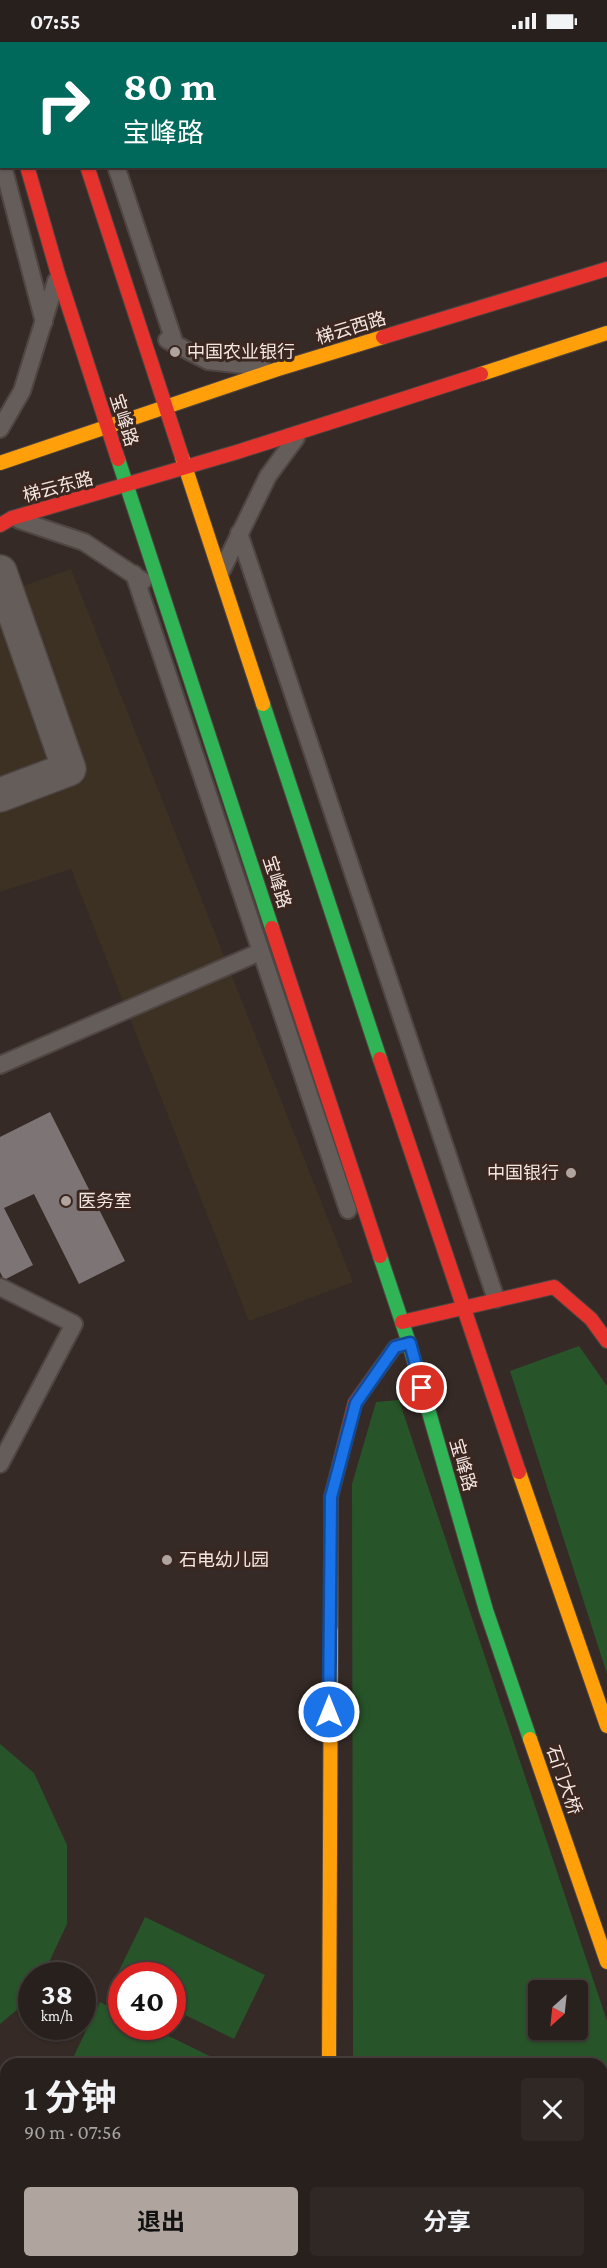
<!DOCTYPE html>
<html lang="zh">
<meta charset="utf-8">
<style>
body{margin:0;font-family:"Crimson Pro","Noto Sans SC",serif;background:#302825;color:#f1f3f6;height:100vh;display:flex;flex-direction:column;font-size:22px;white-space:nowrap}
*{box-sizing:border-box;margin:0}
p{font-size:20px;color:#a5a3a3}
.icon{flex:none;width:33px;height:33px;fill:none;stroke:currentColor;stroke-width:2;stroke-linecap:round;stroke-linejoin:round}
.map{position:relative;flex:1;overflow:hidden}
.details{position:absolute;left:0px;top:2016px;width:608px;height:210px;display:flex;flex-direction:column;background:#28201c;border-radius:18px 18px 0 0;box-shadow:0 2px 4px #0004,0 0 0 2px #443e3b}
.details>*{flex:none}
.top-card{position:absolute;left:0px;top:0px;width:608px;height:126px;box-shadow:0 2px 4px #0004,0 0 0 2px #443e3b;background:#00695c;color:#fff;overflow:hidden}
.needle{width:39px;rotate:207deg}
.fabs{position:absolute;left:528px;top:1938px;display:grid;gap:12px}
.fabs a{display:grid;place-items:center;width:60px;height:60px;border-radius:6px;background:#28201c;box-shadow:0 2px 4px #0004,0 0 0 2px #443e3b;font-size:30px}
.speed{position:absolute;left:18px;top:1920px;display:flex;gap:12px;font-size:30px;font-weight:700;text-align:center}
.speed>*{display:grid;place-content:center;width:78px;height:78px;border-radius:50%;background:#28201c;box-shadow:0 2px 4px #0004,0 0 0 2px #443e3b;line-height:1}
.speed small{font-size:15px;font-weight:400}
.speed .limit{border:9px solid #d22;background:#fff;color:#111}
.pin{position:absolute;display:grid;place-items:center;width:51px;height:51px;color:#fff;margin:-26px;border:3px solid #fff;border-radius:50%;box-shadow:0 2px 6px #0007}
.me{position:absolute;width:66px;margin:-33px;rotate:0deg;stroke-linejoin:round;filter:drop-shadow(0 0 4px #0008)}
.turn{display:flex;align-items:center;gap:21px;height:126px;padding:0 24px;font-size:27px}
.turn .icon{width:78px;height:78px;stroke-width:2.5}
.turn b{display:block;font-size:42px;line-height:51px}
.round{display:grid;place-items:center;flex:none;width:63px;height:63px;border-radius:6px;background:#302825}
.head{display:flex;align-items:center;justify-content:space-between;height:102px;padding:0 24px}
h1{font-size:36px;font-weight:700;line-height:45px}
.cta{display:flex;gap:12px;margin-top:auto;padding:12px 24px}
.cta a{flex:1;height:69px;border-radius:6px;background:#b0a49f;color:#111;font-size:24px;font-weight:700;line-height:69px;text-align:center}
.cta a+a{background:#302825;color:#f1f3f6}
.status{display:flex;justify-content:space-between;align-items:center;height:42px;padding:0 30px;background:#28201c;direction:ltr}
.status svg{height:16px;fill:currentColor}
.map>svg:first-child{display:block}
.commercial{fill:#3c3123}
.green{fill:#285429;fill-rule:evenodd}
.building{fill:#7d7475}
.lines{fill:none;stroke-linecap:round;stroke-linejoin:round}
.lane-casing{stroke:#4f4542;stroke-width:20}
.street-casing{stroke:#4f4542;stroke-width:36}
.fast-casing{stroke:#4f4542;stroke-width:16}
.slow-casing{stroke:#4f4542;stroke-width:16}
.jam-casing{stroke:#4f4542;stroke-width:16}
.lane{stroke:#655d5a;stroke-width:16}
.street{stroke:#655d5a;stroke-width:33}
.fast{stroke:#30b455;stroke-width:14}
.slow{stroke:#ff9f0a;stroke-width:14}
.jam{stroke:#e5322d;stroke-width:14}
.route-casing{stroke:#114b97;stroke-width:15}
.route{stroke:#1a73e8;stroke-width:10}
.poi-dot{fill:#b0a49f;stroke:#3b2720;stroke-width:2}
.labels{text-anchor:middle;stroke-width:6;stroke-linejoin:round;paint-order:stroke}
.street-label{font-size:18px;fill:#f3e5e0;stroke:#3b2720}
.poi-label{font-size:18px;fill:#f3e5e0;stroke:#3b2720;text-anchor:start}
</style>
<div class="status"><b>07:55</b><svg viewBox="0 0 49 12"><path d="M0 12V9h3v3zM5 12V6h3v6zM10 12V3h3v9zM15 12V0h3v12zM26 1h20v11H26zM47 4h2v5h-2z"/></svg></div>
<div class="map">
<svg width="607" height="2226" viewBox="0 0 607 2226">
<rect width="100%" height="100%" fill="#352a26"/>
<polygon class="commercial" points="71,527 353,1240 249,1279 71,827 0,850 0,552"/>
<g class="green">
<polygon points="579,1304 607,1344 607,1632 510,1329"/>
<path d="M399 1358 607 1979V2128L602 2129V2022H353L352 1442 376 1360ZM538 1948H578V1988H538Z"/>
<polygon points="0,1702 34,1731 67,1803 67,1882 43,1933 32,1934 31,1956 0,1982"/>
<polygon points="145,1875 265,1933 234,1997 173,1967 172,1934 122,1934 121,1943 114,1939"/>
<polygon points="100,1960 121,1971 122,1984 150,1985 220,2019 218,2022 70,2022"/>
</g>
<polygon class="building" points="50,1070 125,1219 79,1242 34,1152 4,1166 33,1223 4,1238 0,1230 0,1095"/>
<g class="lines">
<g class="lane-casing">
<g id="lane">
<polyline points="74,0 74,2"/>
<polyline points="3,124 44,280"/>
<polyline points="116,124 175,302"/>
<polyline points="167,298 208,319 262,325"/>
<polyline points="0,387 22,349 56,239"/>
<polyline points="19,478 84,500 143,539"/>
<polyline points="239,491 496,1257"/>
<polyline points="222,528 268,434 296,396"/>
<polyline points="134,532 348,1168"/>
<polyline points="0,1023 260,910"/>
<polyline points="0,1245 74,1282 0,1422"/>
</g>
</g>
<g class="street-casing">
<polyline id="street" points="0,530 69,727 0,753"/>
</g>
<g class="fast-casing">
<g id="fast">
<polyline points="47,0 47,2"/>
<polyline points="118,417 272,886"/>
<polyline points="263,662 380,1017"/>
<polyline points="380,1214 409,1301 486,1568 530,1697"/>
</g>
</g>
<g class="slow-casing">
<g id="slow">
<polyline points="0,30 2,36"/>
<polyline points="481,332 607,291"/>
<polyline points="182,415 263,662"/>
<polyline points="0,421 278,327 383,295"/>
<polyline points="519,1430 607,1684"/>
<polyline points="530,1697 607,1920"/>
<polyline points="329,2022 331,1584"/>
<polyline points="222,2226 237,2220"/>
</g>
</g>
<g class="jam-casing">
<g id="jam">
<polyline points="27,124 58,232 118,417"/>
<polyline points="87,124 182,415"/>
<polyline points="383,295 607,227"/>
<polyline points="0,483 12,476 237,410 481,332"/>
<polyline points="272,886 380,1214"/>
<polyline points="380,1017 519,1430"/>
<polyline points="402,1280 554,1245 591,1277 607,1299"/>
<polyline points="331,1584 331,1455 355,1361 395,1305 409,1301"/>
<polyline points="602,2172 607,2171"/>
</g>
</g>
<use href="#lane" class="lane"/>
<use href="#street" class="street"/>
<use href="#fast" class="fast"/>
<use href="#slow" class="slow"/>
<use href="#jam" class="jam"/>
</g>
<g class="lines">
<g class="route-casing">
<polyline id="route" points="329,1670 331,1455 356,1361 395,1305 410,1301 422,1346"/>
</g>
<use href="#route" class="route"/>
</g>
<g class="poi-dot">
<circle cx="175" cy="310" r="6"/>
<circle cx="571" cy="1131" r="6"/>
<circle cx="66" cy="1159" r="6"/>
<circle cx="167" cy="1518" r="6"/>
</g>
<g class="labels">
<g class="street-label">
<text transform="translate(351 286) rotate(-17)" y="6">梯云西路</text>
<text transform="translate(124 378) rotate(72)" y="6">宝峰路</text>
<text transform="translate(58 445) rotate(-15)" y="6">梯云东路</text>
<text transform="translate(277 840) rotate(72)" y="6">宝峰路</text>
<text transform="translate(463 1423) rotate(74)" y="6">宝峰路</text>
<text transform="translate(564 1738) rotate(71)" y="6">石门大桥</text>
</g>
<g class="poi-label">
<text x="187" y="316">中国农业银行</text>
<text x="559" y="1137" text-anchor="end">中国银行</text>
<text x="78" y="1165">医务室</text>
<text x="179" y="1524">石电幼儿园</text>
</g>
</g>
</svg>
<div class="fabs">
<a><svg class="needle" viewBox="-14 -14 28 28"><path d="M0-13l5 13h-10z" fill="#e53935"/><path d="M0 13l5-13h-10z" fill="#a5a3a3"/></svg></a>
</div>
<div class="speed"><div>38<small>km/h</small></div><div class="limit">40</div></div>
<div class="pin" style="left:422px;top:1346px;background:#d93025"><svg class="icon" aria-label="arrive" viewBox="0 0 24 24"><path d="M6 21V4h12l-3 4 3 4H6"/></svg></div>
<svg class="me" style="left:329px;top:1670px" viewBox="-20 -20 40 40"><circle r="17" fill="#1a73e8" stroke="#fff" stroke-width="3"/><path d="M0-11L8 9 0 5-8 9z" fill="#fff"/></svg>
<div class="top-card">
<div class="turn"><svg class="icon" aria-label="right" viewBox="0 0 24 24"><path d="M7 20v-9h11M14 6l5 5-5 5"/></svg><div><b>80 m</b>宝峰路</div></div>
</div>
<section class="details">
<div class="head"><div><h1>1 分钟</h1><p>90 m · 07:56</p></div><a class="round"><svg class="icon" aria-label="close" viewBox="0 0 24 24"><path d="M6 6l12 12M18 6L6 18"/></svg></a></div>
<div class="cta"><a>退出</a><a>分享</a></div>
</section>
</div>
